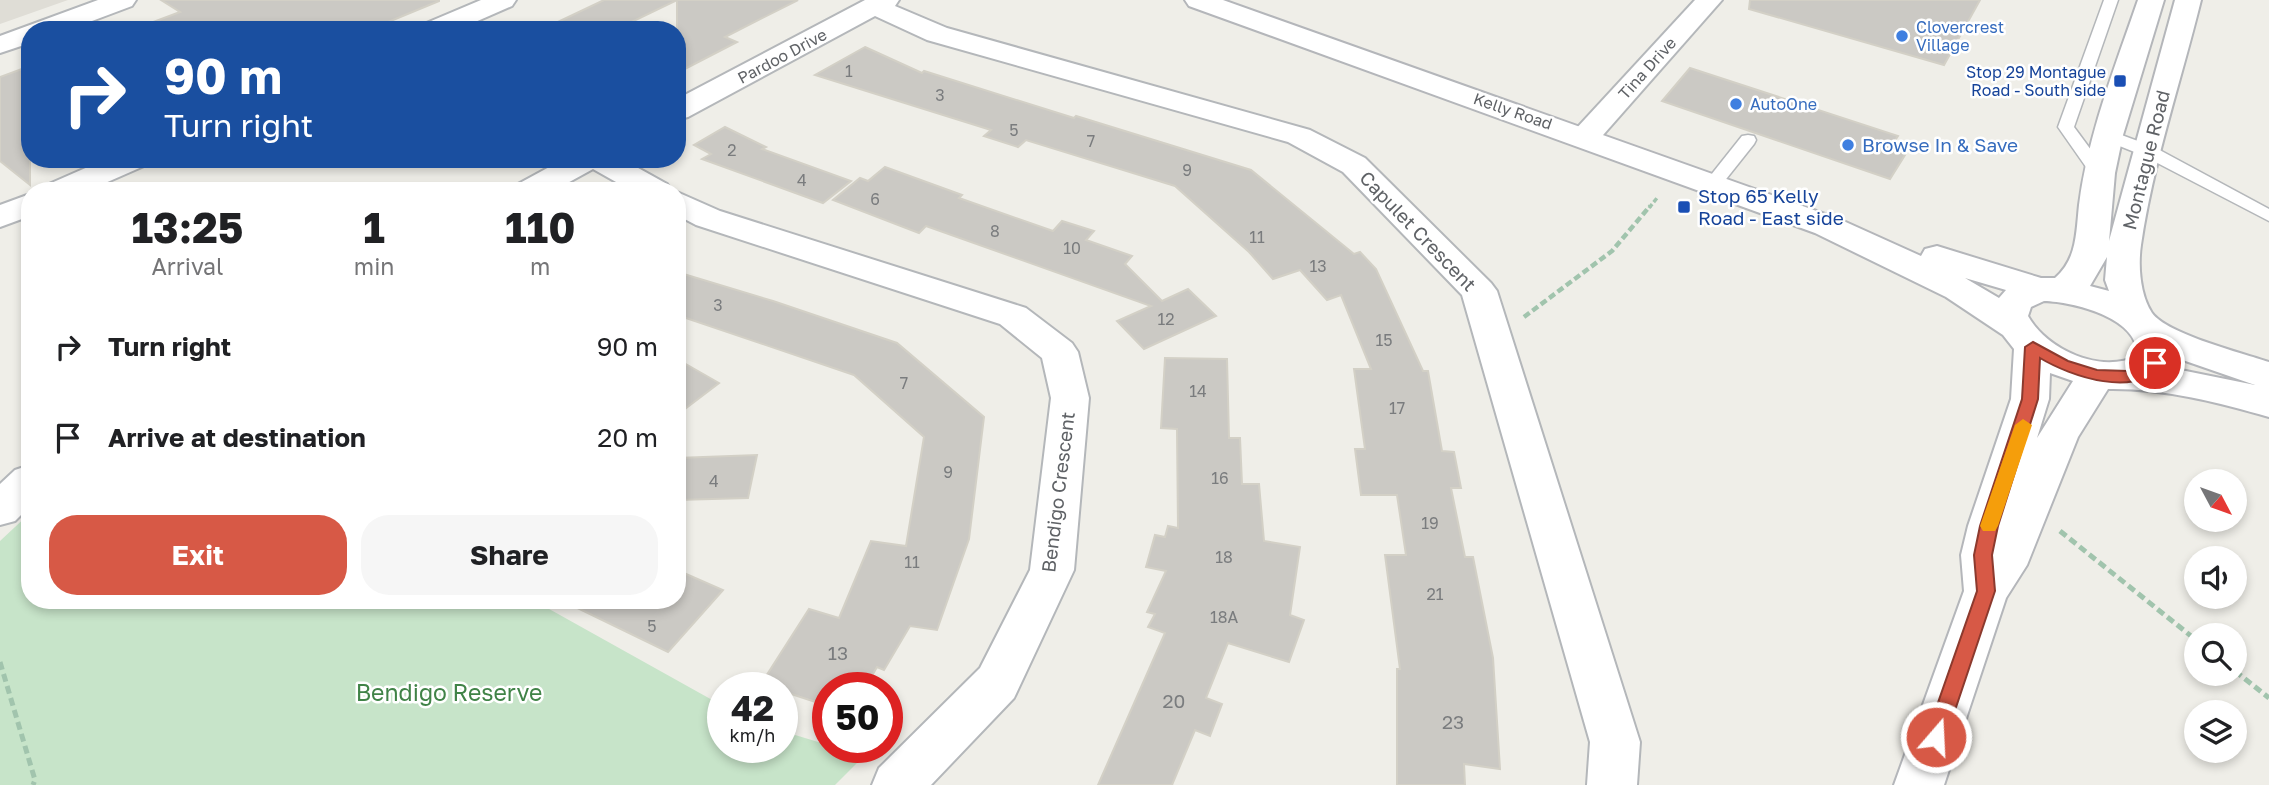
<!DOCTYPE html>
<style>
body{margin:0;font-family:"Golos Text",sans-serif;background:#f6f6f6;color:#202124;height:100vh;display:flex;flex-direction:column;font-size:26px;white-space:nowrap}
*{box-sizing:border-box;margin:0}
p{font-size:23px;color:#757577}
.icon{flex:none;width:38px;height:38px;fill:none;stroke:currentColor;stroke-width:2;stroke-linecap:round;stroke-linejoin:round}
.map{position:relative;flex:1;overflow:hidden}
.details{position:absolute;left:21px;top:182px;width:665px;height:427px;display:flex;flex-direction:column;background:#fff;border-radius:28px;box-shadow:0 4px 10px #0003}
.details>*{flex:none}
.banner{position:absolute;left:21px;top:21px;width:665px;height:147px;border-radius:28px;box-shadow:0 4px 10px #0003;background:#1a4fa0;color:#fff;overflow:hidden}
.needle{width:46px;rotate:131deg}
.fabs{position:absolute;left:2184px;top:469px;display:grid;gap:14px}
.fabs a{display:grid;place-items:center;width:63px;height:63px;border-radius:50%;background:#fff;box-shadow:0 4px 10px #0003;font-size:35px}
.speed{position:absolute;left:707px;top:672px;display:flex;gap:14px;font-size:35px;font-weight:700;text-align:center}
.speed>*{display:grid;place-content:center;width:91px;height:91px;border-radius:50%;background:#fff;box-shadow:0 4px 10px #0003;line-height:1}
.speed small{font-size:18px;font-weight:400}
.speed .limit{border:10px solid #d22;background:#fff;color:#111}
.pin{position:absolute;display:grid;place-items:center;width:60px;height:60px;color:#fff;margin:-30px;border:4px solid #fff;border-radius:50%;box-shadow:0 2px 7px #0007}
.me{position:absolute;width:77px;margin:-38px;rotate:19deg;stroke-linejoin:round;filter:drop-shadow(0 0 5px #0008)}
.turn{display:flex;align-items:center;gap:24px;height:147px;padding:0 28px;font-size:32px}
.turn .icon{width:91px;height:91px;stroke-width:2.5}
.turn b{display:block;font-size:49px;line-height:60px}
.eta{display:flex;justify-content:space-evenly;align-items:center;height:119px;text-align:center}
.eta b{font-size:42px;font-weight:700;line-height:49px}
.action{display:flex;gap:14px;margin-top:auto;padding:14px 28px}
.action a{flex:1;height:80px;border-radius:28px;background:#d75946;color:#fff;font-size:28px;font-weight:700;line-height:80px;text-align:center}
.action a+a{background:#f6f6f6;color:#202124}
ul{padding:0;list-style:none}
li{display:flex;align-items:center;gap:21px;height:91px;padding:0 28px}
li div{flex:1}
li b{display:block;font-size:26px}
li em{font-style:normal}
.map>svg:first-child{display:block}
.education{fill:#dfddd6}
.green{fill:#c7e4c9}
.building{fill:#cbc9c4;stroke:#d3d0c6;stroke-width:2}
.lines{fill:none;stroke-linecap:round;stroke-linejoin:round}
.lane-casing{stroke:#b4b7ba;stroke-width:3}
.street-casing{stroke:#b4b7ba;stroke-width:4}
.secondary-casing{stroke:#b4b6ba;stroke-width:4}
.path-far2{stroke:#a1c4ad;stroke-width:3.5;stroke-dasharray:5 2.5;stroke-linecap:butt}
.path-far1{stroke:#a1c4ad;stroke-width:4.5;stroke-dasharray:7 3.5;stroke-linecap:butt}
.path{stroke:#a1c4ad;stroke-width:5;stroke-dasharray:8 4.5;stroke-linecap:butt}
.lane{fill:#fff;fill-rule:evenodd}
.street{fill:#fff;fill-rule:evenodd}
.secondary{fill:#fff;fill-rule:evenodd}
.route{fill:#d75946;stroke:#8c3a2e;stroke-width:2}
.slow{fill:#f59e0b}
.shop-dot{fill:#3f7fe0;stroke:#fff;stroke-width:2.5}
.transit-dot{fill:#1a4fb4;stroke:#fff;stroke-width:2.5}
.labels{text-anchor:middle;stroke-width:5;stroke-linejoin:round;paint-order:stroke}
.far-shop-label{font-size:16px;fill:#366cbe;stroke:#fff;text-anchor:start}
.far-street-label{font-size:16px;fill:#5f6266;stroke:#fff}
.number-label{font-size:16px;fill:#7a7c7e}
.far-transit-label{font-size:16px;fill:#164399;stroke:#fff;text-anchor:end}
.shop-label{font-size:19px;fill:#366cbe;stroke:#fff;text-anchor:start}
.street-label{font-size:19px;fill:#5f6266;stroke:#fff}
.transit-label{font-size:19px;fill:#164399;stroke:#fff;text-anchor:start}
.near-number-label{font-size:19px;fill:#7a7c7e}
.near-park-label{font-size:23px;fill:#408347;stroke:#fff}
</style>
<div class="map">
<svg width="2269" height="785" viewBox="0 0 2269 785">
<rect width="100%" height="100%" fill="#efeee8"/>
<polygon class="education" points="0,0 68,0 0,24"/>
<polygon class="green" points="30,513 30,600 533,600 723,706 723,747 782,747 782,731 828,745 828,747 865,755 835,785 0,785 0,541"/>
<g class="building">
<polygon points="161,0 439,0 439,1 369,30 140,30 140,27 180,12"/>
<polygon points="604,0 677,0 615,30 541,30"/>
<polygon points="677,0 798,0 725,37 737,42 677,73"/>
<polygon points="1750,0 1980,0 1944,65 1749,9"/>
<polygon points="865,47 922,73 924,71 1074,118 1076,116 1251,170 1354,254 1360,252 1376,269 1423,371 1428,371 1442,451 1454,452 1461,488 1451,488 1465,557 1473,557 1493,658 1500,769 1464,764 1465,785 1397,785 1397,669 1400,669 1385,555 1406,555 1397,495 1361,495 1355,449 1365,449 1354,369 1371,369 1341,295 1327,300 1300,270 1273,279 1249,252 1175,186 1026,140 1018,147 984,136 991,130 815,75"/>
<polygon points="30,66 30,185 0,161 0,77"/>
<polygon points="1690,68 1898,136 1894,142 1910,147 1890,179 1662,101"/>
<polygon points="725,127 766,147 762,149 851,181 823,203 702,159 711,154 694,145"/>
<polygon points="885,167 962,195 959,198 1053,231 1062,221 1094,231 1086,240 1132,256 1125,264 1162,301 1188,289 1216,316 1144,349 1117,321 1151,306 926,226 919,233 833,200 860,178 868,181"/>
<polygon points="677,272 773,301 897,343 984,417 969,539 937,630 910,626 884,670 877,667 865,688 828,688 828,706 782,691 782,688 761,684 809,609 839,618 871,541 906,546 924,437 854,375 677,315"/>
<polygon points="1165,358 1227,359 1229,438 1240,438 1242,484 1259,484 1264,541 1300,547 1290,615 1304,620 1289,662 1228,643 1206,698 1222,704 1210,736 1195,730 1172,785 1098,785 1165,633 1148,627 1155,614 1147,612 1166,571 1146,567 1155,535 1165,537 1168,526 1178,528 1177,429 1161,428"/>
<polygon points="677,359 719,383 677,415"/>
<polygon points="757,455 748,498 677,500 677,458"/>
<polygon points="677,570 723,590 668,652 561,600 677,600"/>
</g>
<g class="lines">
<g class="lane-casing">
<g id="lane">
<polygon points="2104,0 2118,0 2074,127 2108,173 2099,178 2093,177 2058,127"/>
<polygon points="2108,130 2154,147 2269,209 2269,221 2142,155 2102,139 2100,135 2102,131"/>
<polygon points="1748,135 1754,136 1756,140 1754,144 1719,188 1707,188 1704,184 1707,180 1742,136"/>
</g>
</g>
<g class="street-casing">
<g id="street">
<polygon points="98,0 136,0 132,6 68,30 30,30 30,43 0,53 0,36"/>
<polygon points="481,0 516,0 512,6 457,30 421,30 424,24"/>
<polygon points="899,0 895,6 947,28 1310,130 1365,158 1491,283 1497,291 1640,742 1637,785 1587,785 1590,742 1462,295 1343,172 1288,142 927,40 875,16 688,117 677,120 677,99 865,0"/>
<polygon points="1695,0 1722,0 1596,143 1585,146 1574,143 1570,137 1574,131"/>
<polygon points="106,159 148,159 144,166 87,191 44,191 49,184"/>
<polygon points="564,159 622,159 667,184 672,191 632,191 593,169 553,191 513,191 518,184"/>
<polygon points="677,192 720,211 1026,308 1072,343 1078,352 1089,398 1074,570 1014,698 931,785 872,785 879,768 980,668 1030,570 1051,398 1042,358 1000,324 696,225 677,215"/>
<polygon points="30,194 30,216 0,227 0,205"/>
<polygon points="30,465 30,506 15,521 0,525 0,484 15,470"/>
</g>
</g>
<g class="secondary-casing">
<path id="secondary" d="M1185 0H1223L1839 219 1921 256 1925 249 1937 246 2041 278H2055C2077 259 2076 233 2079 205 2088 134 2115 67 2138 0H2164L2123 135 2115 173 2109 241 2175 0H2201C2181 81 2153 163 2141 245 2138 266 2140 295 2152 313 2167 334 2242 353 2269 362V417C2217 402 2161 388 2108 389L2078 437 2027 565 2006 598 1944 785H1894L1964 591 1961 555 1968 526 2011 399 2014 349 2003 335 1946 297 1815 233 1189 6ZM2107 257 2105 280 2109 291 2090 286ZM1965 278 2006 290 1999 298ZM2044 301C2074 302 2140 318 2137 356 2101 374 2047 350 2028 316L2031 307ZM2174 357 2255 385 2171 368ZM2050 373 2073 381 2037 438 2049 399Z"/>
</g>
<polyline class="path-far2" points="1649,208 1657,198"/>
<polyline class="path-far1" points="1524,317 1612,251 1650,206"/>
<g class="path">
<polyline points="2060,531 2196,640"/>
<polyline points="0,662 35,780 33,785"/>
<polyline points="2235,671 2269,698"/>
</g>
<use href="#lane" class="lane"/>
<use href="#street" class="street"/>
<use href="#secondary" class="secondary"/>
</g>
<path class="route" d="M2033 342 2068 361 2097 370 2128 371 2155 358 2162 363C2138 400 2070 376 2040 358L2038 399 1998 526 1992 555 1995 591 1946 737 1943 743 1936 746 1929 743 1926 737 1977 591 1974 555 1980 526 2022 399 2025 347Z"/>
<polygon class="slow" points="2023,419 2032,425 1998,526 1995,531 1983,531 1980,526 2015,425"/>
<g class="shop-dot">
<circle cx="1902" cy="36" r="7"/>
<circle cx="1736" cy="104" r="7"/>
<circle cx="1848" cy="145" r="7"/>
</g>
<g class="transit-dot">
<rect x="2113" y="74" width="14" height="14" rx="3.5"/>
<rect x="1677" y="200" width="14" height="14" rx="3.5"/>
</g>
<g class="labels">
<g class="far-shop-label">
<text x="1916" y="33">Clovercrest<tspan x="1916" dy="18">Village</tspan></text>
<text x="1750" y="110">AutoOne</text>
</g>
<g class="far-street-label">
<text transform="translate(782 56) rotate(-28)" y="6">Pardoo Drive</text>
<text transform="translate(1647 68) rotate(-48)" y="6">Tina Drive</text>
<text transform="translate(1513 111) rotate(19)" y="6">Kelly Road</text>
</g>
<g class="number-label">
<text x="849" y="77">1</text>
<text x="940" y="101">3</text>
<text x="1014" y="136">5</text>
<text x="1091" y="147">7</text>
<text x="732" y="156">2</text>
<text x="1187" y="176">9</text>
<text x="802" y="186">4</text>
<text x="875" y="205">6</text>
<text x="995" y="237">8</text>
<text x="1257" y="243">11</text>
<text x="1072" y="254">10</text>
<text x="1318" y="272">13</text>
<text x="718" y="311">3</text>
<text x="1166" y="325">12</text>
<text x="1384" y="346">15</text>
<text x="904" y="389">7</text>
<text x="1198" y="397">14</text>
<text x="1397" y="414">17</text>
<text x="948" y="478">9</text>
<text x="1220" y="484">16</text>
<text x="714" y="487">4</text>
<text x="1430" y="529">19</text>
<text x="1224" y="563">18</text>
<text x="912" y="568">11</text>
<text x="1435" y="600">21</text>
<text x="1224" y="623">18A</text>
<text x="652" y="632">5</text>
</g>
<g class="far-transit-label">
<text x="2106" y="78">Stop 29 Montague<tspan x="2106" dy="18">Road - South side</tspan></text>
</g>
<g class="shop-label">
<text x="1862" y="152">Browse In &amp; Save</text>
</g>
<g class="street-label">
<text transform="translate(2146 160) rotate(-76)" y="7">Montague Road</text>
<text transform="translate(1418 231) rotate(46)" y="7">Capulet Crescent</text>
<text transform="translate(1058 492) rotate(-83)" y="7">Bendigo Crescent</text>
</g>
<g class="transit-label">
<text x="1698" y="203">Stop 65 Kelly<tspan x="1698" dy="22">Road - East side</tspan></text>
</g>
<g class="near-number-label">
<text x="838" y="660">13</text>
<text x="1174" y="708">20</text>
<text x="1453" y="729">23</text>
</g>
<g class="near-park-label">
<text x="449" y="701">Bendigo Reserve</text>
</g>
</g>
</svg>
<div class="fabs">
<a><svg class="needle" viewBox="-14 -14 28 28"><path d="M0-13l5 13h-10z" fill="#e53935"/><path d="M0 13l5-13h-10z" fill="#757577"/></svg></a>
<a><svg class="icon" aria-label="sound" viewBox="0 0 24 24"><path d="M4 9h4l5-4v14l-5-4H4zM17 9q2 3 0 6"/></svg></a>
<a><svg class="icon" aria-label="search" viewBox="0 0 24 24"><circle cx="10" cy="10" r="6"/><path d="M15 15l6 6"/></svg></a>
<a><svg class="icon" aria-label="layers" viewBox="0 0 24 24"><path d="M12 4l9 5-9 5-9-5zM3 14l9 5 9-5"/></svg></a>
</div>
<div class="speed"><div>42<small>km/h</small></div><div class="limit">50</div></div>
<div class="pin" style="left:2155px;top:363px;background:#d93025"><svg class="icon" aria-label="arrive" viewBox="0 0 24 24"><path d="M6 21V4h12l-3 4 3 4H6"/></svg></div>
<svg class="me" style="left:1936px;top:737px" viewBox="-20 -20 40 40"><circle r="17" fill="#d75946" stroke="#fff" stroke-width="3"/><path d="M0-11L8 9 0 5-8 9z" fill="#fff"/></svg>
<div class="banner">
<div class="turn"><svg class="icon" aria-label="right" viewBox="0 0 24 24"><path d="M7 20v-9h11M14 6l5 5-5 5"/></svg><div><b>90 m</b>Turn right</div></div>
</div>
<section class="details">
<div class="eta">
<div><b>13:25</b><p>Arrival</p></div>
<div><b>1</b><p>min</p></div>
<div><b>110</b><p>m</p></div>
</div>
<ul>
<li><svg class="icon" aria-label="right" viewBox="0 0 24 24"><path d="M7 20v-9h11M14 6l5 5-5 5"/></svg><div><b>Turn right</b></div><em>90 m</em></li>
<li><svg class="icon" aria-label="arrive" viewBox="0 0 24 24"><path d="M6 21V4h12l-3 4 3 4H6"/></svg><div><b>Arrive at destination</b></div><em>20 m</em></li>
</ul>
<div class="action"><a>Exit</a><a>Share</a></div>
</section>
</div>
